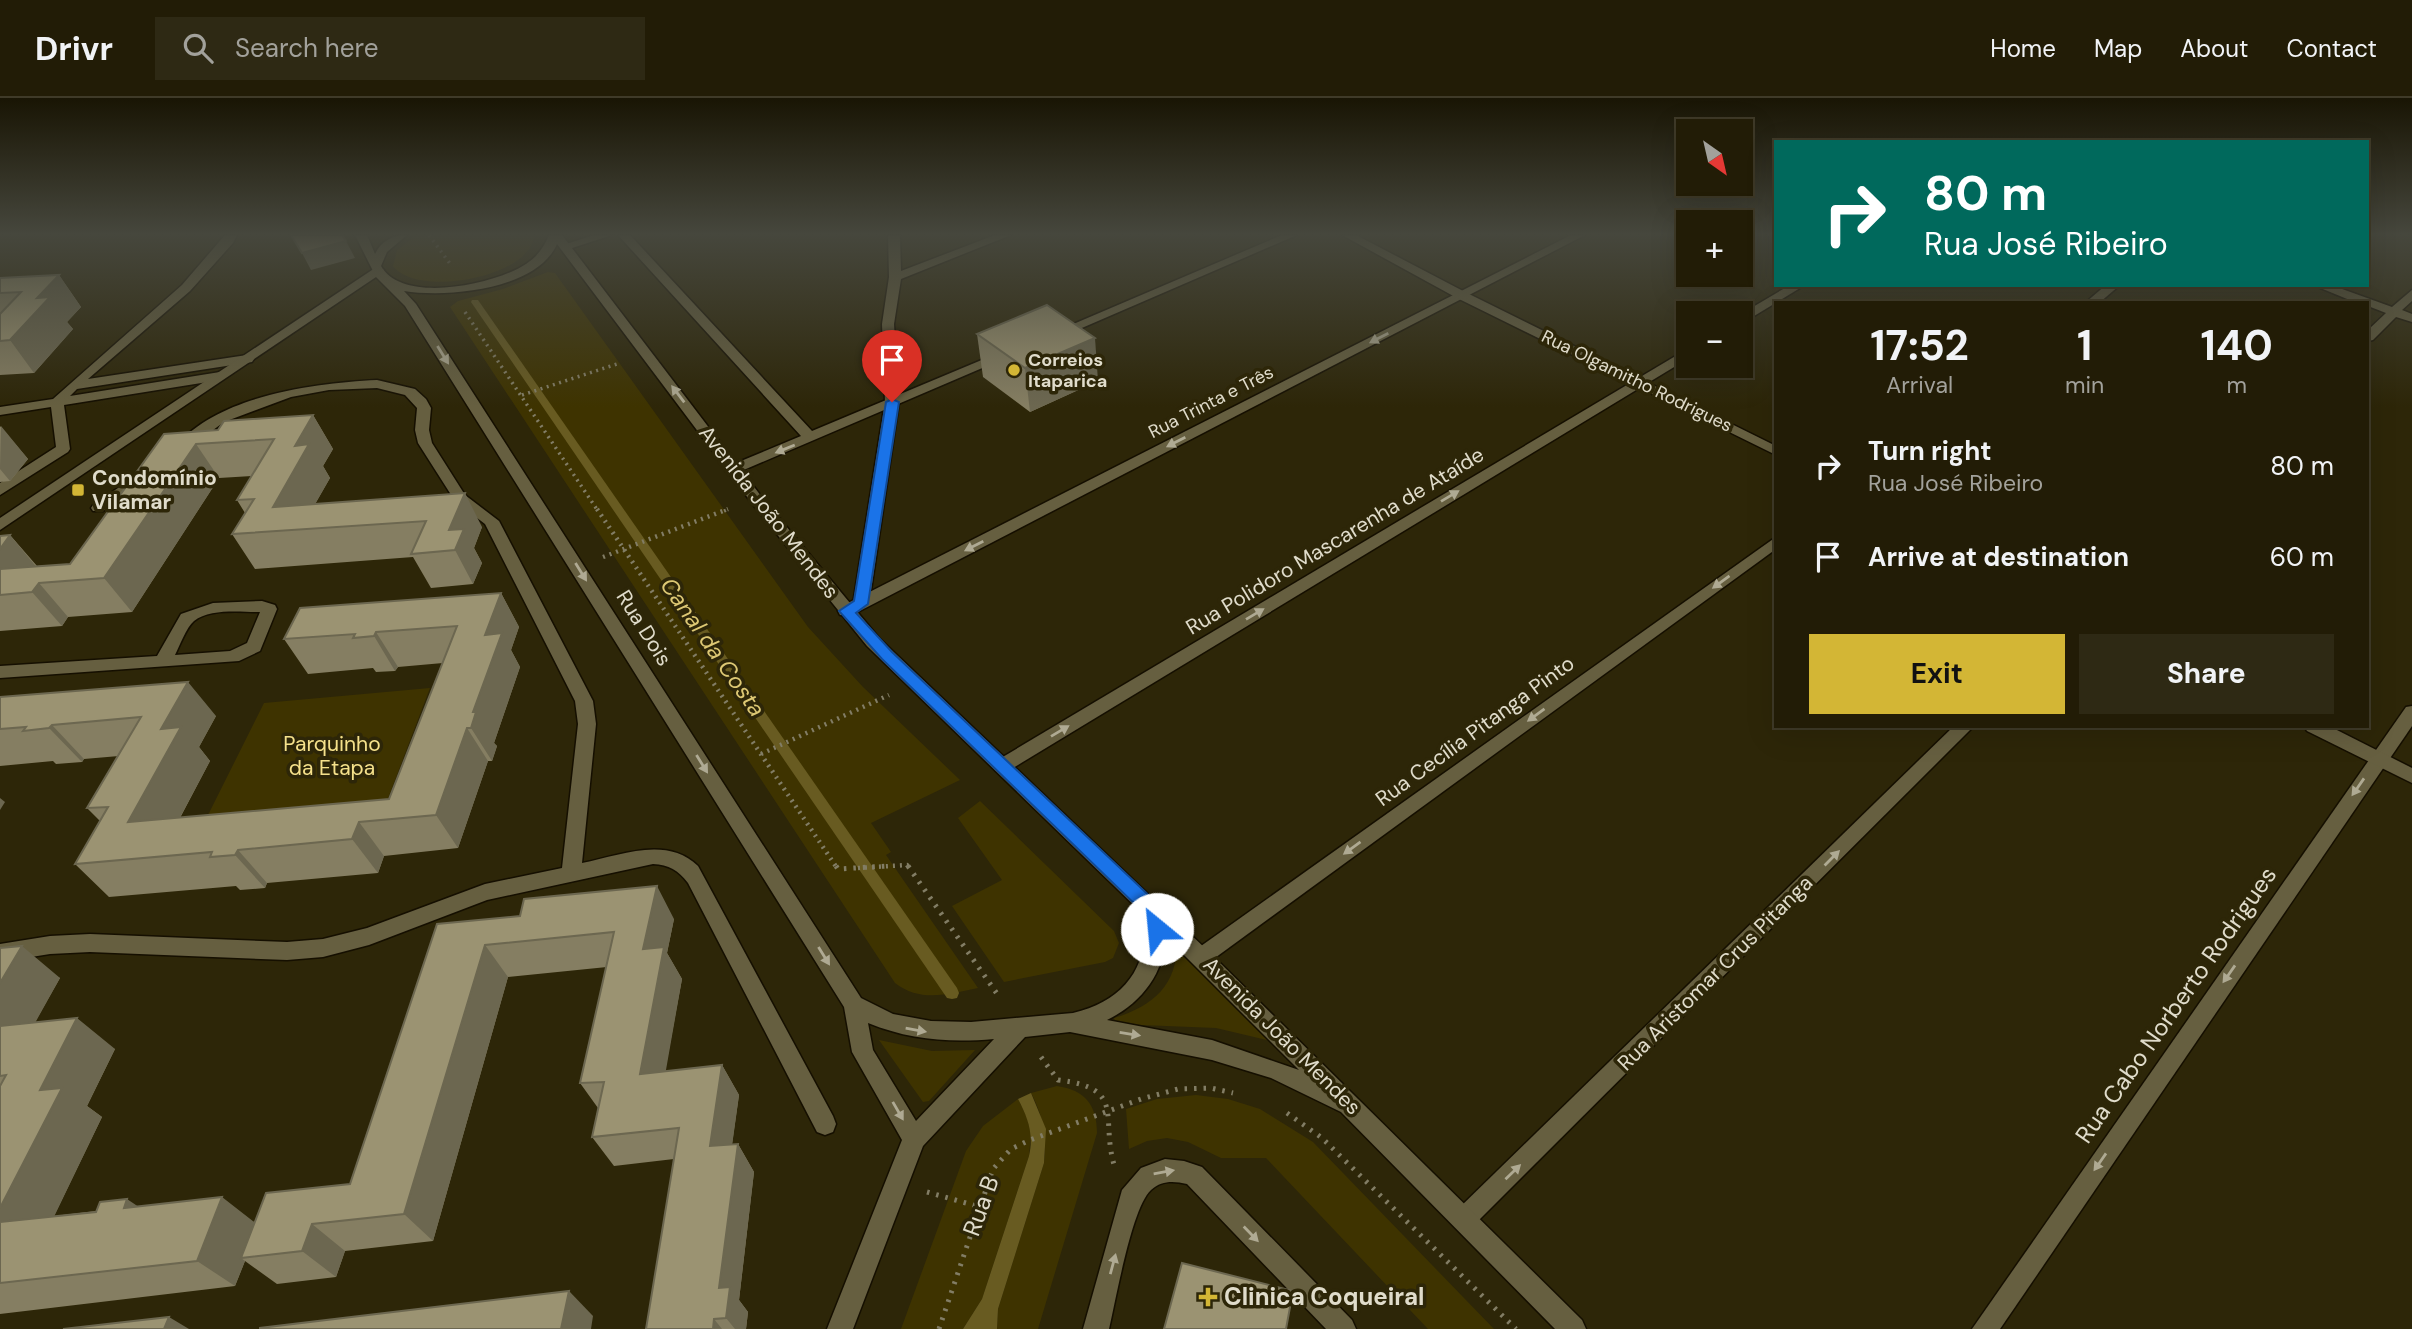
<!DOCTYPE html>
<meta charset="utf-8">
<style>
body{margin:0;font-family:"DM Sans",sans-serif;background:#2e2914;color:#f1f3f6;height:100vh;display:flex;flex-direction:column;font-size:26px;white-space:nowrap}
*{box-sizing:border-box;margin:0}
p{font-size:23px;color:#a2a19b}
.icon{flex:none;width:38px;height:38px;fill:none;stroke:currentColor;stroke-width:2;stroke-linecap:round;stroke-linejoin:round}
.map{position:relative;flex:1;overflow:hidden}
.drawer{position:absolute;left:1774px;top:203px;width:595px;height:427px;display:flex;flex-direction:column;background:#221c06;border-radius:0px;box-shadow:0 7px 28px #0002,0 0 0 2px #3f3a28}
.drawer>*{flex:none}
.top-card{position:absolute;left:1774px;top:42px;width:595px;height:147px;border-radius:0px;box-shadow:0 7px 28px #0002,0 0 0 2px #3f3a28;background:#00695c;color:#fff;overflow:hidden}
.needle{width:46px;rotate:146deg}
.controls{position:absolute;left:1676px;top:21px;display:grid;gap:14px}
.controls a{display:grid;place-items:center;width:77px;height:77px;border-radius:0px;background:#221c06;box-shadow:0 7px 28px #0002,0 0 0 2px #3f3a28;font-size:35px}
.pin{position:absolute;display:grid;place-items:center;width:60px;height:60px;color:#fff;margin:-72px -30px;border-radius:50% 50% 50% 0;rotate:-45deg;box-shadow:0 0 7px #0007}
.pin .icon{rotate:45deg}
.me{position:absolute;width:77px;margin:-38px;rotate:332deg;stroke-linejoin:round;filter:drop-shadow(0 0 5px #0008)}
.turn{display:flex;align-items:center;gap:24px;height:147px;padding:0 35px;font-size:32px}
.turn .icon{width:91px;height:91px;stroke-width:2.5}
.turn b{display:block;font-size:49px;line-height:60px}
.eta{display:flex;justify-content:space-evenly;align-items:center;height:119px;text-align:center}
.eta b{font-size:42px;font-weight:700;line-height:49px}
.action{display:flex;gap:14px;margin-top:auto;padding:14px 35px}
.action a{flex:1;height:80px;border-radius:0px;background:#d3b635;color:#111;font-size:28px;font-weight:700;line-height:80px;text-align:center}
.action a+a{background:#2e2914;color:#f1f3f6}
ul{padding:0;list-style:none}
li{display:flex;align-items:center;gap:21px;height:91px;padding:0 35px}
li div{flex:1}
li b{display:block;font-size:26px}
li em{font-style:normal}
header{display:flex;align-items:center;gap:42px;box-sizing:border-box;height:98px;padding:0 35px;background:#221c06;border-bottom:2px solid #3f3a28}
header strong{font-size:33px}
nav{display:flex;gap:38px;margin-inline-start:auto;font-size:24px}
.search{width:490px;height:63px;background:#2e2914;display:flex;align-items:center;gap:18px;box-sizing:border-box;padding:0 24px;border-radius:0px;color:#a2a19b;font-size:26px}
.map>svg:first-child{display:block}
.green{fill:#3e3300}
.water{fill:#685b21}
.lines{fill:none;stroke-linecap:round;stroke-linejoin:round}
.stream{fill:#685b21;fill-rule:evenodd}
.service-casing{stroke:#150f00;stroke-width:3}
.minor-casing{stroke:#150f00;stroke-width:3}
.tertiary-casing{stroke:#150f00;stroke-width:3}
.secondary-casing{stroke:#150f00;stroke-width:3}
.path-far2{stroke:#827d65;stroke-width:3.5;stroke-dasharray:2 4.5;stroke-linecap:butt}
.path-far1{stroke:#827d65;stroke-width:4.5;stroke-dasharray:2 5;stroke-linecap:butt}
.path{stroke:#827d65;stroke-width:5;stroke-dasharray:2.5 7;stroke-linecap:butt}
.service{fill:#665f40;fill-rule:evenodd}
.minor{fill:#665f40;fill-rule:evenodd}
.tertiary{fill:#665f40;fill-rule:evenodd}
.secondary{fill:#665f40;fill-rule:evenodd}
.wall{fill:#857e62}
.shaded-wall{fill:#6c6750}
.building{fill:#9b9372;stroke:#6c6750;stroke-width:2}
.oneway{fill:#afaa93}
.route{fill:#1a73e8;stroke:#114b97;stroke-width:2}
.poi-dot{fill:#d3b635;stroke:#2d2608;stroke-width:2.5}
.labels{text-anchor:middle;stroke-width:7;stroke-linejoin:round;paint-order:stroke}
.far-poi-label{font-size:18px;font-weight:bold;fill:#e0dccb;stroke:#2d2608;text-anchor:start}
.far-street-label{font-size:18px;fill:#e0dccb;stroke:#2d2608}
.poi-label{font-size:21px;font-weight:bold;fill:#e0dccb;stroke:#2d2608;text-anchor:start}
.street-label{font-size:21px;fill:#e0dccb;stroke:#2d2608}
.park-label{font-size:21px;fill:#f5e18b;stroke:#2d2608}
.water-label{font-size:23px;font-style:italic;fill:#ddc874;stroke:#2d2608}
.near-street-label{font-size:24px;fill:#e0dccb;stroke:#2d2608}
.near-poi-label{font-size:24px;font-weight:bold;fill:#e0dccb;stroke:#2d2608;text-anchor:start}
</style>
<header>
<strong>Drivr</strong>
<div class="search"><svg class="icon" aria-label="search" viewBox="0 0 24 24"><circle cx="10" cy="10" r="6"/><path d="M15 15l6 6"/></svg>Search here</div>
<nav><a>Home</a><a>Map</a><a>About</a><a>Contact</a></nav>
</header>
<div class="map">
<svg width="2412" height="1231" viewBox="0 0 2412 1231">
<rect width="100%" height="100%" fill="#2d2608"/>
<g class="green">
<path d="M417 137H534V138C530 180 417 200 393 168L397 152Z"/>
<path d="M548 174 555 175 808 529 863 589 960 682 871 725 891 754 886 757 978 890C948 896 921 905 895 885L450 209 458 203 503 191Z"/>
<polygon points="430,590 384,711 202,729 264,605"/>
<polygon points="980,703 1114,833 1119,845 1113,860 1105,864 1004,884 952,808 1002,782 958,720"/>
<path d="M1177 839 1271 943 1216 930 1116 926 1114 920C1156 907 1179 885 1177 839Z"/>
<polygon points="879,942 932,953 975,952 929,1003 923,1004"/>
<path d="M1057 988C1085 992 1097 1007 1097 1035L1038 1231H997L998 1211 1044 1065C1047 1040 1043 1017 1031 995Z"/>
<polygon points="1196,997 1228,1001 1260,1011 1313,1044 1494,1231 1428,1231 1266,1060 1221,1060 1188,1044 1167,1040 1147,1043 1129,1051 1126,1011 1157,1001"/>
<polygon points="1018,1001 1027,1019 1031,1036 1029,1058 982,1201 963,1231 901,1231 966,1053 983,1028"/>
</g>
<path class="water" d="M1031 995 1046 1031 1044 1065 998 1211 997 1231H963L982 1201 1029 1058C1034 1036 1028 1020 1018 1001Z"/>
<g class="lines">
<polygon class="stream" points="472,202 478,202 957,890 959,895 957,900 952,901 947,900 471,204"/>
<g class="service-casing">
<g id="service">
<polygon points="225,137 237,137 233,145 190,193 88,281 247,257 254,261 252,264 77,291 70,298 220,274 227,278 220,282 64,307 70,351 68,354 0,397 0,385 56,349 51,309 0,317 0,309 53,301 182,187"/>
<path d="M377 282 415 291 426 301 431 310 429 332 432 345 465 397 499 423 593 603 596 626 582 765C619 758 666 737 698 768L833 1018 836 1026 833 1034 825 1037 817 1034 688 785C678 772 669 767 653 766L487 802 369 847 323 859 287 862 90 854 50 856 0 864V846L50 838 90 836 287 844 323 841 367 830 485 786 562 770 578 626 575 603 485 426 455 403 418 345 415 332 417 310 405 297 377 290 329 292 291 299 224 324 190 349 185 350 178 346C221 297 316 285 377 282Z"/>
<polygon points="143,373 148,374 150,377 148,380 103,413 93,413 91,410 93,407"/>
<path d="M262 503 275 507 277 511 260 553 239 563 0 580V568L157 558 181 516 213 505ZM260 514 247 545 230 553 175 557C180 547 186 530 194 523 210 510 241 514 260 514Z"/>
</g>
</g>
<g class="minor-casing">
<g id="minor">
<polygon points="594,137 612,137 566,152 560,148"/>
<polygon points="618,137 630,137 812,333 996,256 1006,256 1008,259 739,374 729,374 727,371 729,368 801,338"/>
<polygon points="1282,137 1297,137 1061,239 1051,239 1050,236"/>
<polygon points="1571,137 1585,137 852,517 840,517 838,513 840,509"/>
<polygon points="378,168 384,172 382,175 0,432 0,420"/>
<polygon points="1790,187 1805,187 1741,226 1741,216"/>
<polygon points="2313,187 2331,187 2392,209 2412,192 2412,203 2402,212 2412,216 2412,224 2396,219 2373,242 2368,243 2368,232 2386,215 2368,208 2368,205 2357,205"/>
<polygon points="1689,250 1689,260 1008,673 996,673 993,668 996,663"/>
<polygon points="2412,608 2412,628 2000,1231 1972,1231 2406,609"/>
<polygon points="1954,628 1974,628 1472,1129 1464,1133 1456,1129 1452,1121 1456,1113"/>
</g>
</g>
<g class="tertiary-casing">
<g id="tertiary">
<polygon points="888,137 900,137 901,173 995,137 1011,137 901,181 894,226 899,304 869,506 861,511 853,506 885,304 882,226 889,179"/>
<polygon points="1342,137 1356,137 1465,194 1776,348 1776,357 1457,200"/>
<polygon points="2106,187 2120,187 2099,205 2085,205"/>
<polygon points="1776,439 1776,451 1208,865 1201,868 1194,865 1191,859 1194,853"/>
<polygon points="2304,628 2329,628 2412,670 2412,685 2307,633"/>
</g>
</g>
<g class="secondary-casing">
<g id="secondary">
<path d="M355 137H367L375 156C381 143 393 137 407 137L387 154 381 168C403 207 496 186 526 166 538 158 544 149 549 137H562L761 398 879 540 1208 853 1582 1222 1586 1231H1555L1341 1014 1271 980 1212 962 1070 934 1025 939 923 1048 853 1231H827L902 1042 852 954 844 909 405 208 376 179ZM557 146 751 404 867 548 1143 816C1151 868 1124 903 1073 915L971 924 931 923 893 916 861 900 416 206 404 193C447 200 537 192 557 146ZM1165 838 1299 972 1212 942 1107 922C1140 906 1165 876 1165 838ZM868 925C910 942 950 945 994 941L916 1023 873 952Z"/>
<path d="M1165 1061 1184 1063 1202 1069 1352 1222 1356 1231H1326L1187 1086C1174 1083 1162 1082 1151 1092 1132 1109 1116 1201 1109 1231H1083L1122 1092 1141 1070Z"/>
</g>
</g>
<g class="path-far2">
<polyline points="429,137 451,167"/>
<polyline points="465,214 598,413"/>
<polyline points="522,297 620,265"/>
<polyline points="724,413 729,411"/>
</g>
<g class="path-far1">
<polyline points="597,411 837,770"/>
<polyline points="603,459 728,411"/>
<polyline points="761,656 889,597"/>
<polyline points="858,770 907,767 909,770"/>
</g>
<g class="path">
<polyline points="836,768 838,771 888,768"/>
<polyline points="908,768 1000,900"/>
<path d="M1041 959 1058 982C1128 990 1099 1020 1115 1070"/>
<polyline points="1287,1015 1322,1040 1516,1231"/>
<polyline points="927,1094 980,1109"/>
<polyline points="939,1231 993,1071 1011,1051 1030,1042 1141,1001 1178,991 1211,990 1233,995"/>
</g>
<use href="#service" class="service"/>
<use href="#minor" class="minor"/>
<use href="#tertiary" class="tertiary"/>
<use href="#secondary" class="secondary"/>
</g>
<g class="wall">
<polygon points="59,177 81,209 67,224 73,231 34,275 0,277 0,180"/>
<polygon points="977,236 1098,283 1030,314 983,279"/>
<polygon points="313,317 333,351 323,368 330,380 315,406 482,429 474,450 482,465 473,486 431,490 413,459 255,471 232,436 245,415 237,402 252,378 219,380 132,514 68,519 62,528 0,533 0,438 10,437 37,468 70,466 110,411 108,409 120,397 218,332"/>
<polygon points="0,328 28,361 10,383 0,384"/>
<polygon points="501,495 519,529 511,552 520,569 494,645 497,648 492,663 488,663 458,750 384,758 378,775 267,785 265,790 240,792 236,788 109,799 75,766 100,723 87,710 119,658 84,661 82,664 56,666 53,663 0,668 0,599 216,618 199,649 210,663 180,720 389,701 443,565 398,569 395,573 376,574 373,570 308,576 284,541"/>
<polygon points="674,821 667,855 682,881 665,973 722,967 739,997 732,1046 738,1046 754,1074 739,1202 748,1214 746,1231 646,1231 674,1061 614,1068 592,1039 598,1010 580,985 607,869 508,879 433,1143 345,1153 336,1179 277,1186 245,1163 235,1188 0,1216 0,850 60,880 35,924 115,951 87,1008 102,1019 54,1118 138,1108 255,1124 350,1086 437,826"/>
</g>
<g class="shaded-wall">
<polygon points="346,143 355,160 311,172 302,155"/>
<polygon points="59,177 81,209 67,224 73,231 34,275 10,242 37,200"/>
<polygon points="1095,240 1098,283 1030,314 1025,270"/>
<polygon points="313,317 333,351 323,368 330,380 301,431 273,409 295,348"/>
<polygon points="1,328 28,361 10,383 0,371"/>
<polygon points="196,346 219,380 132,514 104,480"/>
<polygon points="465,395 482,429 474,450 482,465 473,486 455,452 449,432"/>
<polygon points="10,437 39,472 0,491 0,451"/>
<polygon points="39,485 68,519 62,528 32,494"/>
<polygon points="501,495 519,529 511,552 520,569 494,645 497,648 492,663 471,630 485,537"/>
<polygon points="376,534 398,569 395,573 374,538"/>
<polygon points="188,584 216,618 199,649 210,663 160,757 128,724 161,631"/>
<polygon points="52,627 84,661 82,664 49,630"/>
<polygon points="467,630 488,663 458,750 436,717"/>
<polygon points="0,700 5,704 0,712"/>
<polygon points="359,724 384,758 378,775 352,741"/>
<polygon points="238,752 267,785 265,790 235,757"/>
<polygon points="657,788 674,821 667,855 682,881 660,1006 640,976 643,851"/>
<polygon points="485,847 508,879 433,1143 404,1116"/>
<polygon points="22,848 60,880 15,961 0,950 0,885"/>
<polygon points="77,920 115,951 87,1008 102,1019 38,1152 0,1130 0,1110 40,992"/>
<polygon points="722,967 739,997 728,1077 710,1048"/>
<polygon points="738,1046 754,1074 739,1202 748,1214 746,1231 735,1231 726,1220 719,1190"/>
<polygon points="222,1099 258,1127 241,1160 245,1163 235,1188 197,1163"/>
<polygon points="127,1101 167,1128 124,1110"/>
<polygon points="312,1126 345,1153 336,1179 302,1153"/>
<polygon points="569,1193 593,1218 591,1231 561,1231"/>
<polygon points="169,1219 189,1231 164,1231"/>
<polygon points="714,1221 722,1231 713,1231"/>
</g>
<g class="building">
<polygon points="291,137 342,137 346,143 302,155"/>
<polygon points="59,177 37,200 50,199 10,242 0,243 0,216 21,194 0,195 0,180"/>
<polygon points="1047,207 1095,240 1025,270 977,236"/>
<polygon points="313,317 295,348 309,346 273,409 465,395 449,432 464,431 455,452 411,456 426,423 232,436 254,401 237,402 274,341 196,346 104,480 39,485 32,494 0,497 0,471 70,466 112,408 108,409 116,398 120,397 164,336 218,332 224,323"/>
<polygon points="10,437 0,451 0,438"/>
<polygon points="501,495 485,537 502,535 473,614 476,614 471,630 467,630 436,717 359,724 352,741 238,752 235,757 210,759 212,754 75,766 108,709 87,710 141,619 52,627 49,630 23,633 26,629 0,631 0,599 188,584 161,631 181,629 128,724 389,701 457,528 376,534 374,538 353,540 355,536 284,541 300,510"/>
<polygon points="657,788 643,851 664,849 640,976 722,967 710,1048 738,1046 719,1190 730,1189 726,1220 714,1221 713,1231 646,1231 679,1030 592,1039 604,984 580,985 614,834 485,847 404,1116 312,1126 302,1153 241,1160 266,1095 350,1086 437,826 520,818 524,801"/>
<polygon points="22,848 0,885 0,850"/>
<polygon points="77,920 40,992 62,990 0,1110 0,988 6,977 0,978 0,928"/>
<polygon points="222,1099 197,1163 0,1185 0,1124 96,1114 100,1104 127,1101 124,1110"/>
<polygon points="1182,1165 1293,1193 1286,1231 1164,1231"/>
<polygon points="569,1193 561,1231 260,1231 260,1230"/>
<polygon points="169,1219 164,1231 63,1231"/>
</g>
<defs><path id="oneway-solid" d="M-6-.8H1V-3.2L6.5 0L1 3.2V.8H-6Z" transform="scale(1.75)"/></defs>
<g class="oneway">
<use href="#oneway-solid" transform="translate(1379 240) rotate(153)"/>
<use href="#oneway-solid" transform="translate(443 257) rotate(58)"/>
<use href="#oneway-solid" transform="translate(678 296) rotate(-127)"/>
<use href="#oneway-solid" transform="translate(1176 344) rotate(153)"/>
<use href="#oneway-solid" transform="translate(785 351) rotate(158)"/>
<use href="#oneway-solid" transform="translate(1450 398) rotate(-31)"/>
<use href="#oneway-solid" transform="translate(974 448) rotate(153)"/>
<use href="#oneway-solid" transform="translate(581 474) rotate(58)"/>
<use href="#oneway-solid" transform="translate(1721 484) rotate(144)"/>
<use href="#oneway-solid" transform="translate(1255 516) rotate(-31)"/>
<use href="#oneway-solid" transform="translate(1536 617) rotate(144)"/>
<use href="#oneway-solid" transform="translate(1060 633) rotate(-31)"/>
<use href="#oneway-solid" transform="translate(702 666) rotate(58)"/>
<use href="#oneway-solid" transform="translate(2358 689) rotate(125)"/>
<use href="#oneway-solid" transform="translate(1352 750) rotate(144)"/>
<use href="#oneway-solid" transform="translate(1832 760) rotate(-45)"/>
<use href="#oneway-solid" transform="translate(824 858) rotate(58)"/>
<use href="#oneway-solid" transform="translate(2229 876) rotate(125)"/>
<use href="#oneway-solid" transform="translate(916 932) rotate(10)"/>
<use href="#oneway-solid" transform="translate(1130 936) rotate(9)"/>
<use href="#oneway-solid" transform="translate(898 1013) rotate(60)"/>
<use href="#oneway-solid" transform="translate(2100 1064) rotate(125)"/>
<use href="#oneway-solid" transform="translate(1164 1074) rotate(-10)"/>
<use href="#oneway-solid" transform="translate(1513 1074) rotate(-44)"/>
<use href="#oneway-solid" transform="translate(1251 1136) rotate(46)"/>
<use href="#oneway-solid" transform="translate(1113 1166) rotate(-75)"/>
</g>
<linearGradient id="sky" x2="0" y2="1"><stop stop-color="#191504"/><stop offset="0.44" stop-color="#46473d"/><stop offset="1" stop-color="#46473d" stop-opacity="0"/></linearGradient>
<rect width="2412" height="309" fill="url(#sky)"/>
<polygon class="route" points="892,301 899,304 868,506 856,515 892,554 1158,806 1166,831 1163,836 1157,838 1150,836 1144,815 882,561 839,513 854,503 886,304"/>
<g class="poi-dot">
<circle cx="1014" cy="272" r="7"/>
<rect x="71" y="385" width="14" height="14" rx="3.5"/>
<path d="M1204.5 1188.5h7v7h7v7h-7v7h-7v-7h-7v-7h7z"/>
</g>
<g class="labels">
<g class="far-poi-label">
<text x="1028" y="268">Correios<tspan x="1028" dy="21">Itaparica</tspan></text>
</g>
<g class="far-street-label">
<text transform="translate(1637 283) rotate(26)" y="6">Rua Olgamitho Rodrigues</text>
<text transform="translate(1211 304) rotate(-27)" y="6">Rua Trinta e Três</text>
</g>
<g class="poi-label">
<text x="92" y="387">Condomínio<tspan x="92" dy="24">Vilamar</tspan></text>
</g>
<g class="street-label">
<text transform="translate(769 414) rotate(52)" y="7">Avenida João Mendes</text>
<text transform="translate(1335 443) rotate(-31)" y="7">Rua Polidoro Mascarenha de Ataíde</text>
<text transform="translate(644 530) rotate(58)" y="7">Rua Dois</text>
<text transform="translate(1475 633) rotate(-36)" y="7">Rua Cecília Pitanga Pinto</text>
<text transform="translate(1715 875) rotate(-45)" y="7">Rua Aristomar Crus Pitanga</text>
<text transform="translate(1282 938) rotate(45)" y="7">Avenida João Mendes</text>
</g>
<g class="park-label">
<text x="332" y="653">Parquinho<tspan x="332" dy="24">da Etapa</tspan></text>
</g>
<g class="water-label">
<text transform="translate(713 549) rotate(55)" y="8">Canal da Costa</text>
</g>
<g class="near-street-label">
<text transform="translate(2176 907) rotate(-55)" y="8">Rua Cabo Norberto Rodrigues</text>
<text transform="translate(981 1108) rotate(-70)" y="8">Rua B</text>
</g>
<g class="near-poi-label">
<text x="1224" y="1207">Clinica Coqueiral</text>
</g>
</g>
</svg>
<div class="controls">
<a><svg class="needle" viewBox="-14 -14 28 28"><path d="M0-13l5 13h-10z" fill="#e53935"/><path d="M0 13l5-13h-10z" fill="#a2a19b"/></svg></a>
<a>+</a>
<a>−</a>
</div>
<div class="pin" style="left:892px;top:304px;background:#d93025"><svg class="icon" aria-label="arrive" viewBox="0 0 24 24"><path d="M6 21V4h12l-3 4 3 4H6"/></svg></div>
<svg class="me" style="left:1157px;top:831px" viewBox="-20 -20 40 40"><circle r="19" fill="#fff"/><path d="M0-13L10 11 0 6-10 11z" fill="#1a73e8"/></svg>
<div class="top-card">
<div class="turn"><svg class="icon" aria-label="right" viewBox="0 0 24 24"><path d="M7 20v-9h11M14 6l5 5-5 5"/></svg><div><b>80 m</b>Rua José Ribeiro</div></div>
</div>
<section class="drawer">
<div class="eta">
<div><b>17:52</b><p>Arrival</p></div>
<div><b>1</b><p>min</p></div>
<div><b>140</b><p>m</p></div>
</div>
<ul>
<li><svg class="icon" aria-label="right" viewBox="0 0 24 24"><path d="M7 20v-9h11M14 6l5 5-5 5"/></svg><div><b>Turn right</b><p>Rua José Ribeiro</p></div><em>80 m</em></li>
<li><svg class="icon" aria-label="arrive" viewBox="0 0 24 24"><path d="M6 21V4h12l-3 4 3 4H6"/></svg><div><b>Arrive at destination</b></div><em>60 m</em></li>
</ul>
<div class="action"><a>Exit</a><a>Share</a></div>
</section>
</div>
